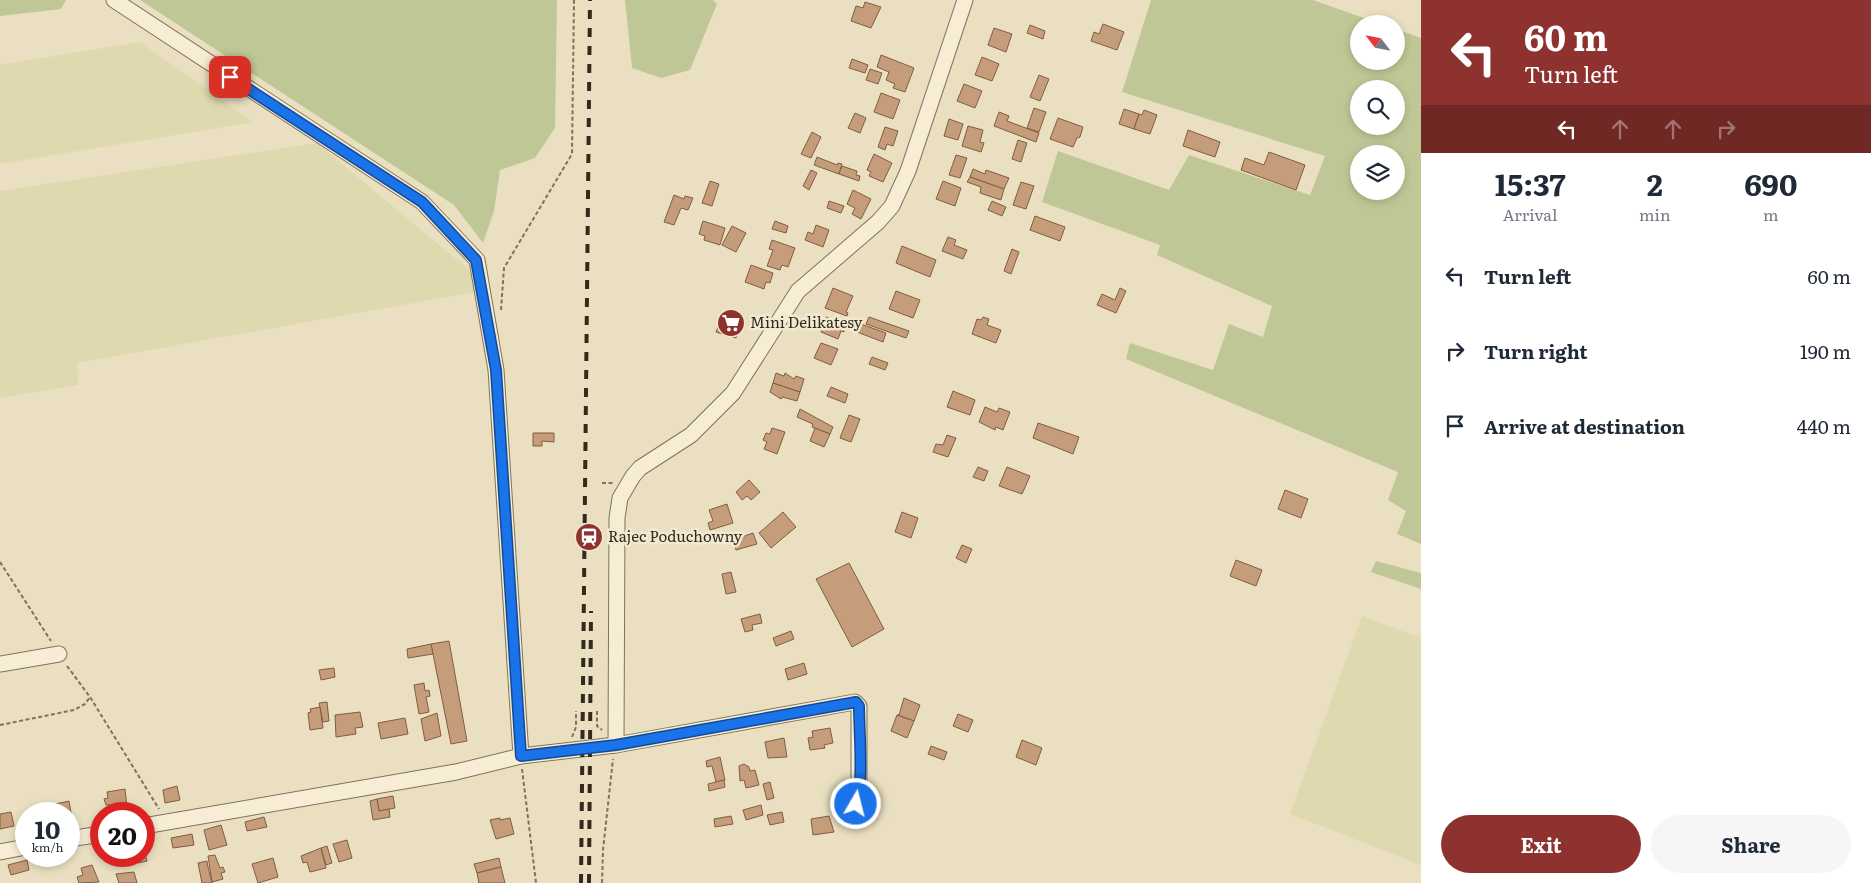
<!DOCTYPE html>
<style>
body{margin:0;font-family:Literata,serif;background:#f6f6f7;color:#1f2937;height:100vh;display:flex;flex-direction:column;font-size:19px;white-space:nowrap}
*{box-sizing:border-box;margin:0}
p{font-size:16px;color:#747a83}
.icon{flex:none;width:28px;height:28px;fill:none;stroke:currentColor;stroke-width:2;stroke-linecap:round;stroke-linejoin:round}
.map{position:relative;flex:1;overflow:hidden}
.drawer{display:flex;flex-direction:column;background:#fff;width:450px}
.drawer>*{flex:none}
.top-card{background:#8d322f;color:#fff;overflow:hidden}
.needle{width:32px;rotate:302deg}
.tools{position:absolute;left:1350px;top:15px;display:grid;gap:10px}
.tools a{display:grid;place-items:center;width:55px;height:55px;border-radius:50%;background:#fff;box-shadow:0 2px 8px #0003;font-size:25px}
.speed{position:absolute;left:15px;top:802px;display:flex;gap:10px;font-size:25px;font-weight:700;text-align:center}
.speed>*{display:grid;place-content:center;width:65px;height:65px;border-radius:50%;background:#fff;box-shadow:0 2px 8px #0003;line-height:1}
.speed small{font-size:12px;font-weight:400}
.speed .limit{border:8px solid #d22;background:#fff;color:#111}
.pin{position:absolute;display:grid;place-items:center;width:42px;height:42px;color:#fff;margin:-21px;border-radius:10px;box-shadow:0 2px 8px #0006}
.me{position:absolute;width:55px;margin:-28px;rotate:8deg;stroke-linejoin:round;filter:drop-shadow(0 0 4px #0008)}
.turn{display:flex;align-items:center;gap:18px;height:105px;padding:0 20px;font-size:22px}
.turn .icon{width:65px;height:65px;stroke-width:2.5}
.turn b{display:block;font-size:35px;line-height:42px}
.lanes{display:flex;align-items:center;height:48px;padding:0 20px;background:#0003;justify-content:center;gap:25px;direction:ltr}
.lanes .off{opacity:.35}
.eta{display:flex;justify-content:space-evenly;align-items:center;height:85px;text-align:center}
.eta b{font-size:30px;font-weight:700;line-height:35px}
.button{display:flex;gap:10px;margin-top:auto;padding:10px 20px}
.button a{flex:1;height:58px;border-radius:30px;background:#8d322f;color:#fff;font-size:20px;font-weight:700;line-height:58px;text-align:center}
.button a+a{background:#f6f6f7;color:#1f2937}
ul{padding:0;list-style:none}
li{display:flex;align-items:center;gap:15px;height:75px;padding:0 20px}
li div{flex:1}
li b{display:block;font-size:19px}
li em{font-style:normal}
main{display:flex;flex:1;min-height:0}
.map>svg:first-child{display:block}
.farmland{fill:#dfd9af}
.green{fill:#bfc796;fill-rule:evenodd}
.building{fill:#c69d7a;stroke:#805d42}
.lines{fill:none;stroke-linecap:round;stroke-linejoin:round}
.minor-casing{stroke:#82715a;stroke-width:17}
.path{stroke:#82715a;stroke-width:2;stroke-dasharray:4 2.5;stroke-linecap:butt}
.minor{stroke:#f6edd4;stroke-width:15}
.rail{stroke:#33291d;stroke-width:4;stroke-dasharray:9 9;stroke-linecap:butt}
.route-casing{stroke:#114b97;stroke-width:12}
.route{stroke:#1a73e8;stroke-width:9}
.labels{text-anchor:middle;stroke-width:5;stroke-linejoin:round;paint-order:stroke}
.poi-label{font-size:15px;fill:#33291d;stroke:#f2ead0;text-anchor:start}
</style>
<main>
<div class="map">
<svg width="1421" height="883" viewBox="0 0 1421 883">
<rect width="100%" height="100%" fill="#eae0c1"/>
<g class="farmland">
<polygon points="140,42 253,122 0,164 0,65"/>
<polygon points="317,143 492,289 77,363 78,385 0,398 0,191"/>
<polygon points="1362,616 1421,638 1421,865 1290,814"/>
</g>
<g class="green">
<polygon points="0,0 66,0 61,9 0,16"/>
<polygon points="140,0 557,0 555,128 535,158 500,170 494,211 483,243 454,205"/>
<polygon points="625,0 713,0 717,4 690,70 661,78 632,68"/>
<path d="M1151 0H1313L1381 24H1359V61H1396V29L1421 38V544L1397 534 1406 511 1388 500 1398 472 1126 359 1130 343 1213 370 1229 324 1263 337 1272 306 1157 255 1160 245 1042 202 1058 151 1169 190 1189 155 1310 195 1325 156 1122 92ZM1359 89H1396V126H1359ZM1359 154H1396V191H1359Z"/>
<polygon points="1376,561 1421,573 1421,589 1371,572"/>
</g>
<g class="building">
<polygon points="865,2 881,7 871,28 851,21 856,6 863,8"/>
<polygon points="1103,24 1124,32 1117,50 1091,41 1094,32 1099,34"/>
<polygon points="1030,25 1045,31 1043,39 1027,33"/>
<polygon points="994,28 1012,34 1006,52 988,45"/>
<polygon points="881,55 914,68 905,92 893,88 895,84 886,80 889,72 877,67"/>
<polygon points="982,57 999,64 992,81 975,75"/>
<polygon points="852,59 868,65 865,73 849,68"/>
<polygon points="870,69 882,73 878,84 866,80"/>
<polygon points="1039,75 1049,79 1040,101 1030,97"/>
<polygon points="964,84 982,91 975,108 957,101"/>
<polygon points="881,93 900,100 893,119 874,112"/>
<polygon points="1034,108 1046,112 1039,132 1027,128"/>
<polygon points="1124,109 1139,114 1134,129 1119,124"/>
<polygon points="1144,110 1157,115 1150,134 1134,129 1139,114 1142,115"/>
<polygon points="999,112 1009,116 1007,121 1039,133 1036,142 994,126"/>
<polygon points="855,113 866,118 860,133 848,128"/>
<polygon points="1058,118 1083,127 1080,137 1077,138 1073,147 1050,139"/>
<polygon points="949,119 963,124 958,140 944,136"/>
<polygon points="968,126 983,130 980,142 984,143 981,152 962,146"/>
<polygon points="885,127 898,131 893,146 887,144 885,150 878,147"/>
<polygon points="1188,130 1220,142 1215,157 1183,146"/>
<polygon points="812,132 821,137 811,158 801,154"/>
<polygon points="1018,140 1027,143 1021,162 1012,159"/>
<polygon points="1269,152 1305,165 1296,190 1241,170 1245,158 1264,165"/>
<polygon points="874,154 892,163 883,182 869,176 871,172 867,170"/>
<polygon points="956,155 967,158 960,178 949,175"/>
<polygon points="817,157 837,165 838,163 842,164 839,174 814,165"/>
<polygon points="842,166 857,171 856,175 860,176 859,181 839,174"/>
<polygon points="973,169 985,174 986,170 1009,178 1004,189 970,177"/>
<polygon points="811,170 817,173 809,190 803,186"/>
<polygon points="970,177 1004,189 1001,200 980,193 981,187 967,182"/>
<polygon points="710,181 719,184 712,206 702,203"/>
<polygon points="943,181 961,188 955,206 936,199"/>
<polygon points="1021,182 1034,186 1026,209 1013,205"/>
<polygon points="853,190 871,199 861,219 852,214 855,208 847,204"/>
<polygon points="674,195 684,199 685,196 693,198 688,210 681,208 674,225 664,222"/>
<polygon points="829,201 844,206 841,213 827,208"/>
<polygon points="992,201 1006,207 1002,216 988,210"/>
<polygon points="1035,216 1065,227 1060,241 1030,230"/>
<polygon points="703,221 725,228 720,245 704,240 705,236 699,234"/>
<polygon points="775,221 788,226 786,233 772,229"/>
<polygon points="816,225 829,230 823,247 805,240 808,232 813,234"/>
<polygon points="732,226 746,233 736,252 722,245"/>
<polygon points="948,237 956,240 954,245 967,250 963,259 942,251"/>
<polygon points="772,240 795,248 788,267 782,265 780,270 767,266 773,250 769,249"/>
<polygon points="902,246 936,260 930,277 896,263"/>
<polygon points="1012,249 1019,252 1011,274 1004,271"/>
<polygon points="751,265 773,273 770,283 766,282 764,289 745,282"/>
<polygon points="833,288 853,296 846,312 848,313 847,316 825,308"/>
<polygon points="1120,288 1126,291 1116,313 1097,305 1102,294 1115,300"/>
<polygon points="896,291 920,300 913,318 889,309"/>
<polygon points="728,311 740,315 736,327 739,328 736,338 716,332 720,322 724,323"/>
<polygon points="826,317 843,324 844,332 841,331 838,339 821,332"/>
<polygon points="869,317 909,331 906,338 866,324"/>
<polygon points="983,317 989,319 987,325 1001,330 996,343 972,334 977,319 981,320"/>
<polygon points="861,324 886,333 883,342 857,332"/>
<polygon points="821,343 838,349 831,365 814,358"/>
<polygon points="872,357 888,363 885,370 869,364"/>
<polygon points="776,373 784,376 785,373 794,379 796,376 804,379 800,392 773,383"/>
<polygon points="773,383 800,392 797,401 782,397 781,399 770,392"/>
<polygon points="831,387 848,394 845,403 827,396"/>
<polygon points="953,391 975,400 970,415 947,407"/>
<polygon points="985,407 997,412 999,408 1010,412 1003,430 996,427 995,430 979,422"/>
<polygon points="800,409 833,427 830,434 812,427 813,424 797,417"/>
<polygon points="849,415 860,419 851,442 840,438"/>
<polygon points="1038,423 1079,437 1073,454 1033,438"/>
<polygon points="772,428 785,432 777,454 764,449 767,442 763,440 766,433 770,434"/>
<polygon points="815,428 830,434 824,447 810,441"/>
<polygon points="533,433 554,433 554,442 542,441 542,446 533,446"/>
<polygon points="947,435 956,438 948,457 933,452 936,444 943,445"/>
<polygon points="978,467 988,471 984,481 973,477"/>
<polygon points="1007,467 1030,476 1022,494 999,486"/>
<polygon points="749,480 760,492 751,500 747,496 742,500 736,492"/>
<polygon points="1285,490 1308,499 1301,518 1278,509"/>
<polygon points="727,504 733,523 710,530 708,523 713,521 709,510"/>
<polygon points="783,512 796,527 771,548 759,533"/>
<polygon points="902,512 918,518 911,538 895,532"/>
<polygon points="753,533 757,544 736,550 734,542 740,541 739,538"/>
<polygon points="962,545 972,549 966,563 956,558"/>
<polygon points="1236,560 1262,570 1256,586 1230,576"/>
<polygon points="849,563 884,629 852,647 816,579"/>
<polygon points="731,572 736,592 726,594 722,574"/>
<polygon points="760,614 762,623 752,625 753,630 745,632 741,619"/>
<polygon points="791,631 794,639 776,646 773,638"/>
<polygon points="449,641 467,741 451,744 431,644"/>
<polygon points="431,644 433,654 408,658 407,649"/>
<polygon points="804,663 807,674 788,680 785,669"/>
<polygon points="334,668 335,677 321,680 319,670"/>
<polygon points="424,683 425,691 429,690 430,696 426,697 429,712 419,714 414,685"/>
<polygon points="904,698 920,705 914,721 897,715 899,715"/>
<polygon points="327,702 329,721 323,722 319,703"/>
<polygon points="320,707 323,728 310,730 308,713 311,712 310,709"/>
<polygon points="360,712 363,727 355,728 356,734 336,737 335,715"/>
<polygon points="437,713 441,736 425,741 421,719"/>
<polygon points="958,714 973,720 968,732 953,726"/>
<polygon points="897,715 914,721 907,738 891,731"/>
<polygon points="405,718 408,734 381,739 378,723"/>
<polygon points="830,728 833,743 824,745 825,748 810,750 808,738 813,737 812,731"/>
<polygon points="784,738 787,757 768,758 765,742"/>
<polygon points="1022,740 1042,748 1036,765 1016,757"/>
<polygon points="931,746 947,752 944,760 928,754"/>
<polygon points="720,757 725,780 716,782 712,766 707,767 706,761"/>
<polygon points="744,764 749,767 750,771 755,770 759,785 746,788 744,780 740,781 739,766"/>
<polygon points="724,780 725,787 709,791 708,784"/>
<polygon points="770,782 774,798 767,800 763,784"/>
<polygon points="177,786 180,800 165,803 163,790"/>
<polygon points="125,789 127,807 110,810 110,805 106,805 104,799 108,798 107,792"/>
<polygon points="393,796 395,808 379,811 377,799"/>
<polygon points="377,799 379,811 389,809 390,817 373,820 370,801"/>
<polygon points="69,801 72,818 69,819 69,814 43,814 42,807"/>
<polygon points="761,805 763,815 746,820 743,810"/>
<polygon points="11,812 14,826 0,829 0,814"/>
<polygon points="782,812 784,822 770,825 767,815"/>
<polygon points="731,816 733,824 715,827 714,819"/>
<polygon points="829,816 834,832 813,835 811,819"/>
<polygon points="264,817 267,827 247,831 245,822"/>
<polygon points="500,818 500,820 510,818 514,834 496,839 490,820"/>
<polygon points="221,825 227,845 209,850 204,830"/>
<polygon points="192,834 194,845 173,848 171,838"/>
<polygon points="347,840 352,858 339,862 333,844"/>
<polygon points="327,846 332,863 326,865 321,848"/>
<polygon points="321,848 326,868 310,872 307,862 303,863 301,856"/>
<polygon points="144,849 147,861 138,863 137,856 144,856"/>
<polygon points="215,855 220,868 223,867 225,872 221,873 223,879 212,882 208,856"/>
<polygon points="273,858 278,877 258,883 252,864"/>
<polygon points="499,858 501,867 477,873 474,864"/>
<polygon points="27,860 29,870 11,875 8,865"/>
<polygon points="207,861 208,867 212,883 202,883 198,863"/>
<polygon points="92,865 99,882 79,883 77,877 83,875 81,868"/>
<polygon points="501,867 505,883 479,883 477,873"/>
<polygon points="134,872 137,883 119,883 116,874"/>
</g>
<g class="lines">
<g class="minor-casing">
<g id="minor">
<polyline points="114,0 422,202 477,260 496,370 521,756"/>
<polyline points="0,664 59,654"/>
<polyline points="616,745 617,518 620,498 633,476 640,468 691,435 733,393 798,291 878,222 892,206 908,171 965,0"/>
<polyline points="144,826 456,772 521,756 616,745 855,702 859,706 859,797 851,807"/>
<polyline points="69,839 101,834"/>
<polyline points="0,852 26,847"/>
</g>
</g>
<g class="path">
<polyline points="501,310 504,268 572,154 574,0"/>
<polyline points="602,483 614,483"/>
<polyline points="0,562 51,641"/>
<polyline points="67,666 90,697 159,809"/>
<polyline points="597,711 597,726 602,730"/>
<polyline points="0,725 74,710 85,704 90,697"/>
<polyline points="572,737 576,727 576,711"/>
<polyline points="522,769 536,883"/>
<polyline points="602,883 603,850 613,759"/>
</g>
<use href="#minor" class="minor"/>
<g class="rail">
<polyline points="581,883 590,0"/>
<polyline points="589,883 591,611"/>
</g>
</g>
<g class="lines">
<g class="route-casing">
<path id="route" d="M230 77 422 202 476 260 496 370 521 756 616 745 856 702 859 706C859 730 864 785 856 804"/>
</g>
<use href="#route" class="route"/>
</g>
<defs>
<g id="supermarket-disc" transform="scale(1.4375)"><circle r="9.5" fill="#8d322f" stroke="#f2ead0"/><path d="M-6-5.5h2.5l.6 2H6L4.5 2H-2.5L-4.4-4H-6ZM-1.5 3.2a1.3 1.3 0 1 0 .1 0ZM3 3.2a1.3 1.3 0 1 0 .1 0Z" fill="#fff"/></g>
<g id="station-disc" transform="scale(1.4375)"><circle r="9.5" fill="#8d322f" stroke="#f2ead0"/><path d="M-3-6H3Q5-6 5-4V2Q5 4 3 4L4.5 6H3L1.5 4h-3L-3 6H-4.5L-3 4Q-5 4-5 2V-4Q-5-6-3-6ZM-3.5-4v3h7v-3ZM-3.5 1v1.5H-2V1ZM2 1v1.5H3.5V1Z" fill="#fff"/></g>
</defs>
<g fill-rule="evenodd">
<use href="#supermarket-disc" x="731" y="323"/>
<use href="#station-disc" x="589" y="537"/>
</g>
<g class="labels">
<g class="poi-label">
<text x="750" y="328">Mini Delikatesy</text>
<text x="608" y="542">Rajec Poduchowny</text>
</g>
</g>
</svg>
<div class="tools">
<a><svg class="needle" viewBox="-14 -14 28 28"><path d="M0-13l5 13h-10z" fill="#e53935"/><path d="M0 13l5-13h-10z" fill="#747a83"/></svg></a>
<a><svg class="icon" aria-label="search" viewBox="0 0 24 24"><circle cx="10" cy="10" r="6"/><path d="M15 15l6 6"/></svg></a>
<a><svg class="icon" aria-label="layers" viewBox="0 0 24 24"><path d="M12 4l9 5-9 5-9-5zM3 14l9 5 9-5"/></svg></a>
</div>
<div class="speed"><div>10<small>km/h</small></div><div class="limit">20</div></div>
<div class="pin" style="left:230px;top:77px;background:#d93025"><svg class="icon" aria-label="arrive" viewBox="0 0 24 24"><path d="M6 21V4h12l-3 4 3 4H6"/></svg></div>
<svg class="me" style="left:856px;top:804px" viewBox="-20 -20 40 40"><circle r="17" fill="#1a73e8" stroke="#fff" stroke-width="3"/><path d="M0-11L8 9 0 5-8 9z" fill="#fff"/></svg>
</div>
<section class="drawer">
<div class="top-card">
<div class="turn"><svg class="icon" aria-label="left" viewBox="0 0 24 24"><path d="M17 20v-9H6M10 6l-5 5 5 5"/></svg><div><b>60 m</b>Turn left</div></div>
<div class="lanes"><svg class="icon" aria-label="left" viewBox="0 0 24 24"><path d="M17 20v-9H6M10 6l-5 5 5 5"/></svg><svg class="icon off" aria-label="ahead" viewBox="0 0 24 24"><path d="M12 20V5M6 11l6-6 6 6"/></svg><svg class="icon off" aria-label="ahead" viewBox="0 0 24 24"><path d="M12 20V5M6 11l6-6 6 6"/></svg><svg class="icon off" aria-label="right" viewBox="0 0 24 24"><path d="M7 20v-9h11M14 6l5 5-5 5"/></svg></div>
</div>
<div class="eta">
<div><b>15:37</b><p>Arrival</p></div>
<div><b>2</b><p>min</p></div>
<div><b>690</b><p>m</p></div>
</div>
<ul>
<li><svg class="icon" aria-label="left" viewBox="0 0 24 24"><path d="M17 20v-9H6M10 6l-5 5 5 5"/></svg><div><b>Turn left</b></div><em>60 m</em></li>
<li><svg class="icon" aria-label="right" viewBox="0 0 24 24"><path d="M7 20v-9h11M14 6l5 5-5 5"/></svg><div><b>Turn right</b></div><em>190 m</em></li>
<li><svg class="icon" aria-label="arrive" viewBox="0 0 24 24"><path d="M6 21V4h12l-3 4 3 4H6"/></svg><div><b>Arrive at destination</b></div><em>440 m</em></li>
</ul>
<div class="button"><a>Exit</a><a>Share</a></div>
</section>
</main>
